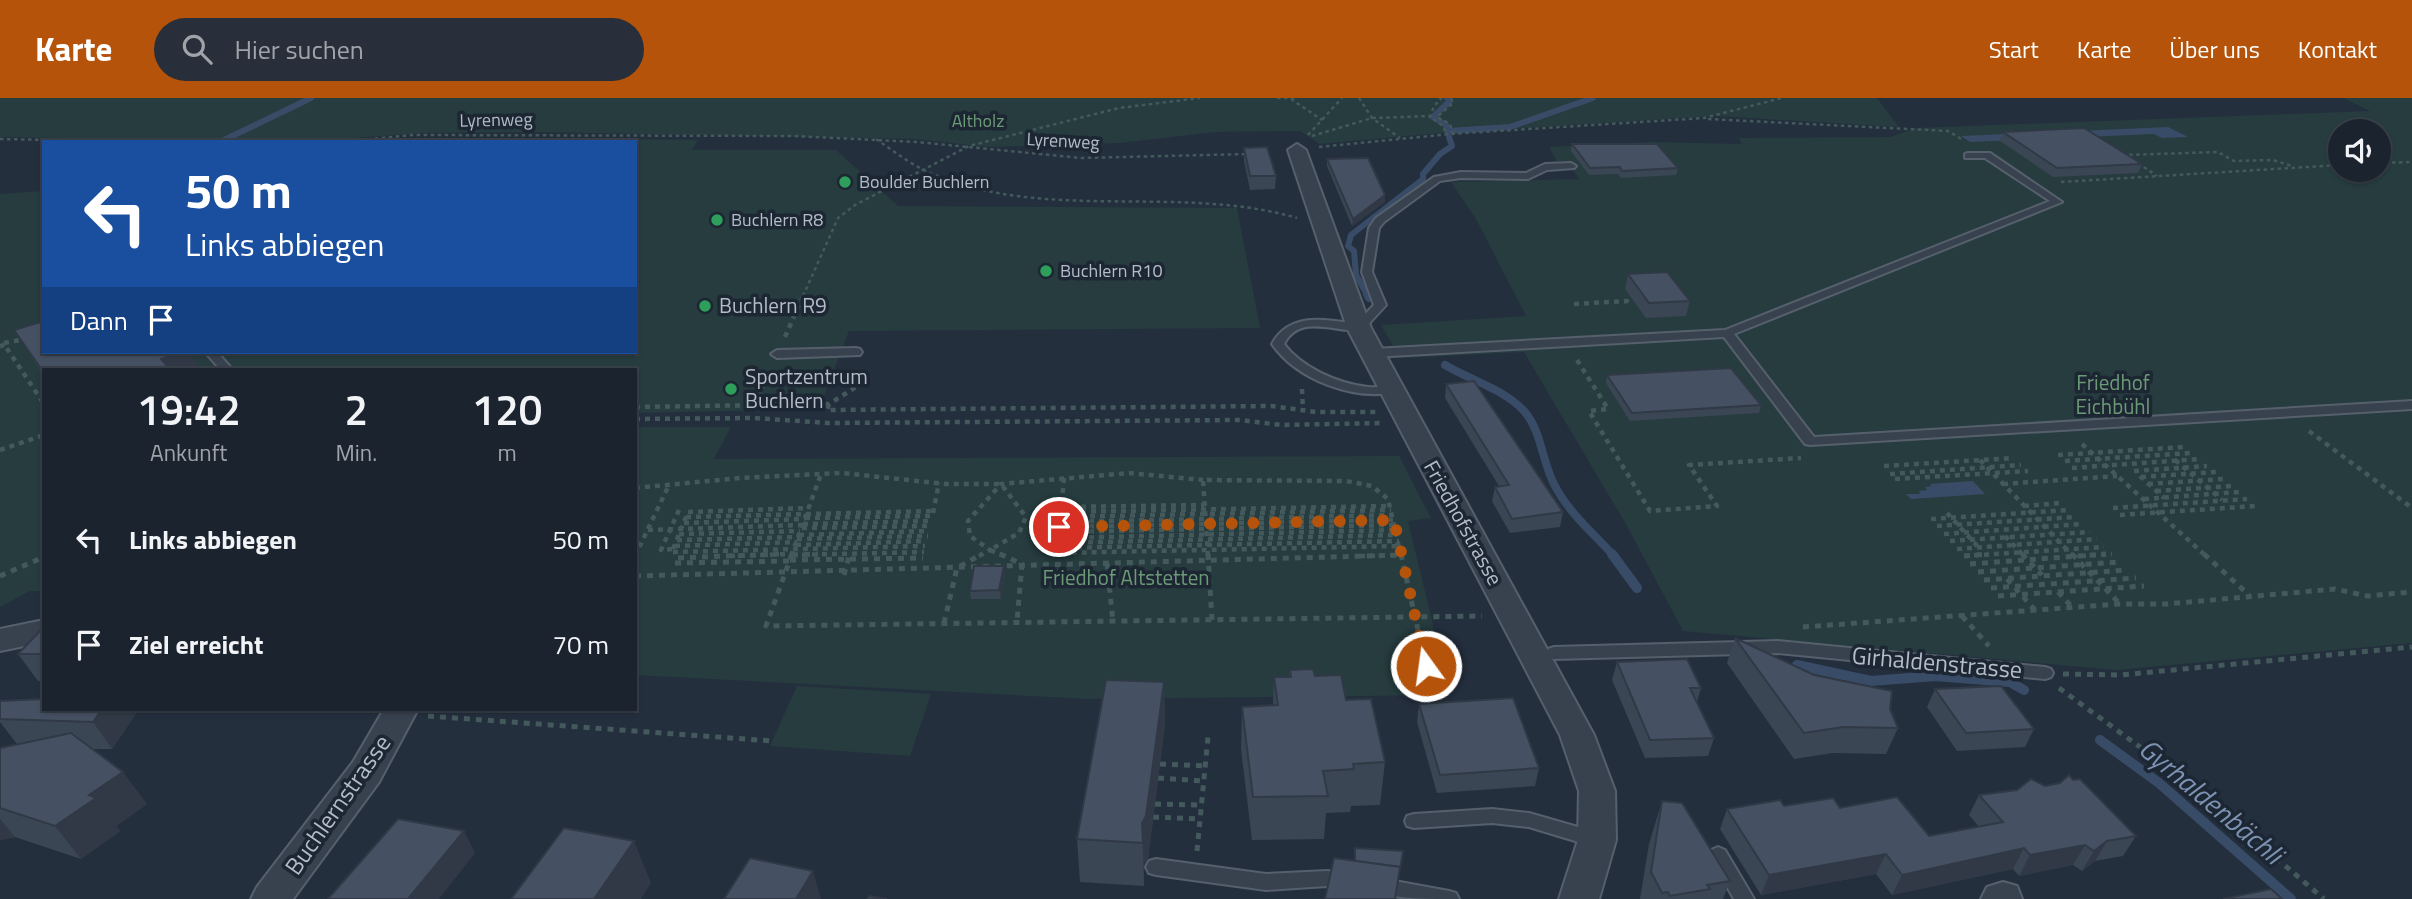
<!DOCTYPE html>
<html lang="de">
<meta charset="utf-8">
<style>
body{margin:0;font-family:"Titillium Web",sans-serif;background:#282f3a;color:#f1f3f6;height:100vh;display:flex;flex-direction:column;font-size:26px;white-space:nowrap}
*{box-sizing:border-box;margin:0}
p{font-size:23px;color:#a0a4aa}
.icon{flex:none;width:38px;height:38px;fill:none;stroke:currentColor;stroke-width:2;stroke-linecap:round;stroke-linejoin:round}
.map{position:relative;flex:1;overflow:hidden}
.panel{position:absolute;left:42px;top:270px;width:595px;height:343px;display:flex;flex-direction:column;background:#1b232e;border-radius:0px;box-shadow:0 2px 5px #0004,0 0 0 2px #39404a}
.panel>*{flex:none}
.banner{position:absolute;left:42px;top:42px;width:595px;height:214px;border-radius:0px;box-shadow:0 2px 5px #0004,0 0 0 2px #39404a;background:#1a4fa0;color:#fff;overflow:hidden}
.fabs{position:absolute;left:2328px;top:21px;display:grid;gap:14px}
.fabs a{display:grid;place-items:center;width:63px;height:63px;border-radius:50%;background:#1b232e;box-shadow:0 2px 5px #0004,0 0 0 2px #39404a;font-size:35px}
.pin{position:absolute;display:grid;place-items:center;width:60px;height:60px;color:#fff;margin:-30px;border:4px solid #fff;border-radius:50%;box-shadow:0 2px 7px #0007}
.me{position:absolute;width:77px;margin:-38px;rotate:346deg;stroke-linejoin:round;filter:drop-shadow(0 0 5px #0008)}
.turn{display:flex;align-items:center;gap:24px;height:147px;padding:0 28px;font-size:32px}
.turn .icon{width:91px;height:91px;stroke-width:2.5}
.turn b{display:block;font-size:49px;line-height:60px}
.then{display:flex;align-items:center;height:66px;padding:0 28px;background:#0003;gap:14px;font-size:26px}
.eta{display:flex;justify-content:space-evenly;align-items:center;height:119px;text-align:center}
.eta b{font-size:42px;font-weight:600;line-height:49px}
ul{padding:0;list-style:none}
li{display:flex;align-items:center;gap:21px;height:105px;padding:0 28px}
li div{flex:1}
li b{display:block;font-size:26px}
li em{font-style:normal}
header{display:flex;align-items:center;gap:42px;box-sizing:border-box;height:98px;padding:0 35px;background:#b45309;color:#fff}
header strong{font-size:33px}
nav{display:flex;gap:38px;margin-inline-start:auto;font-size:24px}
.search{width:490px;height:63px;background:#282f3a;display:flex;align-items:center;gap:18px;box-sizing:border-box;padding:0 24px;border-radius:38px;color:#a0a4aa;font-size:26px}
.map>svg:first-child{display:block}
.green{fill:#263c3f;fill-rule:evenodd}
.water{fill:#394c67}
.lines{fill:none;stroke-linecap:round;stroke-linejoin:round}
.stream-far2{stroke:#394c67;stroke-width:6}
.stream-far1{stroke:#394c67;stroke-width:8}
.stream{stroke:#394c67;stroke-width:10}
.lane-casing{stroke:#565f6c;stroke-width:4}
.street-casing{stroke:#565f6c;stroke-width:4}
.path-far2{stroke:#44595c;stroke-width:2.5;stroke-dasharray:3.5 3.5;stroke-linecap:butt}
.path-far1{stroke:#44595c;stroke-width:4.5;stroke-dasharray:5 5;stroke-linecap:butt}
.path{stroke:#44595c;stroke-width:5;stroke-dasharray:6 6;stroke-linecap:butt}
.lane{fill:#38414e;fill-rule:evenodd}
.street{fill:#38414e;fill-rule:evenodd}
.wall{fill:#3b4654}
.shaded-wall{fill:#303945}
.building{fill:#455162;stroke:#303945;stroke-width:2}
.route{stroke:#b45309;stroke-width:12;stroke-dasharray:0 21.6}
.leisure-dot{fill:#2e9e5b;stroke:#1d2633;stroke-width:2.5}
.labels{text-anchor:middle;stroke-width:7;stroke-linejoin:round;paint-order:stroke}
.far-street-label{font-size:18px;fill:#b4bcc9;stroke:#1d2633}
.far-park-label{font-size:18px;fill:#6b9a76;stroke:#1d2633}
.far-poi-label{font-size:18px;fill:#b4bcc9;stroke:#1d2633;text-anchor:start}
.poi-label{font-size:21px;fill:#b4bcc9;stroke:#1d2633;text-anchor:start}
.park-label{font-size:21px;fill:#6b9a76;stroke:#1d2633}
.street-label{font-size:21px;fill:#b4bcc9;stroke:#1d2633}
.near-street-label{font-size:24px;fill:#b4bcc9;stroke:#1d2633}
.near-water-label{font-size:28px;font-style:italic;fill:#7c92b1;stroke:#1d2633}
</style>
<header>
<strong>Karte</strong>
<div class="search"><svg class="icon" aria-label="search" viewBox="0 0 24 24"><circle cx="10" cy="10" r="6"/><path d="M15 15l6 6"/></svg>Hier suchen</div>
<nav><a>Start</a><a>Karte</a><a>Über uns</a><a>Kontakt</a></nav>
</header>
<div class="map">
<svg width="2412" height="801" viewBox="0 0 2412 801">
<rect width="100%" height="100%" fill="#242f3e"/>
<g class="green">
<polygon points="0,0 1877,0 1899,29 1714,18 1429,36 1320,46 1300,33 1215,34 1120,45 988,49 915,41 534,34 423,35 299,44 0,39"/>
<path d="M2344 0H2412V545L2116 572 1683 533 1627 428 1524 254 1400 260 1381 227 1526 218 1476 121 1451 84 1579 81 1566 63 1557 64 1549 49 1651 44 1742 46 1739 40 1890 39 1916 30 2370 13ZM2340 33H2378V72H2340Z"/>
<polygon points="605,41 698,42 692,52 836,52 898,108 1237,110 1260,230 849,233 819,311 635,315 635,271 44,271 44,493 30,493 0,509 0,96 44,93 44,254 635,254 635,44 603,44"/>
<polygon points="635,329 731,329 714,361 1399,358 1431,420 1408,423 1450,597 1088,601 635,577"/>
<polygon points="797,588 931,596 910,658 770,648"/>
</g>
<g class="water">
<polygon points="2168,29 2188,39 2162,40 2154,36 1970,44 1961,38"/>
<polygon points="1973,383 1985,396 1911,401 1906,396 1920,396 1919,393 1927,392 1925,389 1932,388 1930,386"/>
</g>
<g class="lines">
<g class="stream-far2">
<polyline points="1447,0 1450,3 1433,19 1446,27 1448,34"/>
<polyline points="1448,33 1510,29 1593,0"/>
<polyline points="220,44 311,0"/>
<polyline points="1368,198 1356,177 1354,153 1348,148 1351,137 1423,81 1423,76 1440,56 1452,48 1449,39"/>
</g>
<g class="stream-far1">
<polyline points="1367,196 1369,200"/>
<path d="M1445 267C1470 282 1504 291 1524 313 1542 333 1542 365 1555 388 1569 415 1594 436 1614 458"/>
</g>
<g class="stream">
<polyline points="1612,456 1637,490"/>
<polyline points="1797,567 1871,583 1935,578 2010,584 2024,592"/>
<polyline points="2100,642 2159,685 2291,801"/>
</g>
<g class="lane-casing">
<g id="lane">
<polygon points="1968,55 1990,55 2062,104 1734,236 1814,339 2412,303 2412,311 1810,347 1805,346 1724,239 1373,259 1367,255 1373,251 1725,232 2050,103 1985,60 1965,60 1965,56"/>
<path d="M1571 65 1576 68 1574 70 1547 72 1528 81 1461 80 1440 83 1384 124 1379 130 1372 174 1386 207 1363 232C1337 236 1300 214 1284 246 1302 270 1339 286 1368 289 1378 290 1387 287 1396 288L1398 291 1396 294C1354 303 1297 282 1272 246 1289 214 1326 221 1356 226L1374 207 1362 174 1369 130 1376 120 1434 79 1461 74 1526 75 1545 66Z"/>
<polygon points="856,250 860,251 862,254 860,257 777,260 771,256 777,252"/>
<polygon points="205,254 217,254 232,271 220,271"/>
<polygon points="1778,543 2045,569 2051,571 2053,575 2051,579 2045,581 1778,555 1554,561 1548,559 1546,555 1548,551 1554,549"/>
<polygon points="1492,711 1529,715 1602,736 1604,741 1602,746 1595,749 1529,729 1492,725 1414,730 1407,728 1405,723 1407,718 1414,716"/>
<polygon points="1718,749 1725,752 1754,801 1734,801 1709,757 1711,752"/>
<polygon points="1156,761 1266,776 1327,773 1355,776 1358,782 1355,788 1348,790 1327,788 1266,792 1156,777 1149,775 1146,769 1149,763"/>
<path d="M1378 780 1449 793 1456 795 1459 801C1429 801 1399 801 1371 794L1368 788 1371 782Z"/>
</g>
</g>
<g class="street-casing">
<g id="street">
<polygon points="1297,46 1306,52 1371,230 1594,637 1615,693 1616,742 1599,801 1559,801 1578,742 1579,693 1560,637 1347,230 1288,52"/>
<polygon points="44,522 44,544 0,553 0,531"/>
<polygon points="384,611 418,611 379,684 293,801 251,801 257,789 353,664"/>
<polygon points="2003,784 2017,788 2022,801 1981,801 1987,789"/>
</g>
</g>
<g class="path-far2">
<polyline points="1277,0 1296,0"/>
<polyline points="1359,0 1372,20 1400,40"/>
<polyline points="1439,0 1441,1 1434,8 1430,19 1442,27 1447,36"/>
<polyline points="1451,0 1453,5 1437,19 1450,26 1453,36"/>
<polyline points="1291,1 1322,22"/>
<polyline points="1708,21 1948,33 1963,42"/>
<polyline points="1308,37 1342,0"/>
<polyline points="1312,38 1372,20 1430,18"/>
<polyline points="0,41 156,44"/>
<path d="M876 41C895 54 914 69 935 77 1048 124 1181 86 1297 120"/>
<polyline points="340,44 412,37 793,38 917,44 1081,60 1247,56"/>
<polyline points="1319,49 1450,36 1704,20 1782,0"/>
<polyline points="2127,59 2125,57 2218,54 2234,63 2273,62 2292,68"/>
<polyline points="2138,65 2157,78"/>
<polyline points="2378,65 2412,64"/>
<polyline points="2061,84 2340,67"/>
<polyline points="803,198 838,120 855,107 969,48 1119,10 1200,0"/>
</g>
<g class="path-far1">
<polyline points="1574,206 1627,203 1631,207"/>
<polyline points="785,239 804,196"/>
<polyline points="4,245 26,241"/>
<polyline points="0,249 4,246 44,306"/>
<polyline points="1577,262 1608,311 1589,313 1650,413 1717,408 1689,367 1801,360"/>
<polyline points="1302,291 1303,312"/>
<polyline points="829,306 827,312 1271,308 1316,314 1376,314"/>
<polyline points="754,308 770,273"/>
<polyline points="635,309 829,306 856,289"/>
<polyline points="635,321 754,320 828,325 1240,322 1281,327 1383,325"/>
<polyline points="2309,333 2412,410"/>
<polyline points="2082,346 2206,458"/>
<polyline points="0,352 44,337"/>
<polyline points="2058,357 2184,349"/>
<polyline points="1980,362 2073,458"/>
<polyline points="2175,362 2222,402"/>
<polyline points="2065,363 2191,355"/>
<polyline points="1884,368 2014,360"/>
<polyline points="2072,370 2199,361"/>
<polyline points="2134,373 2207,368"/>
<polyline points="1890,376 2021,367"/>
<polyline points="2140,378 2164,400"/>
<polyline points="2141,379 2216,374"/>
<polyline points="1064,380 1057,455 1400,448"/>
<polyline points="1895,381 2028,373"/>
<polyline points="2003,386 2117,378"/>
<polyline points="2148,386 2223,381"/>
<polyline points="635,390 740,380 842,375 946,386 1001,386 1026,419 1019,435 990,452 1004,458"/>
<polyline points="2156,393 2232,388"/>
<polyline points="2144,401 2239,394"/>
<polyline points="2024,408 2061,405"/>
<polyline points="1061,409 1204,407"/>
<polyline points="2113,410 2247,401"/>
<polyline points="679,412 661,452 673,451 672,454 925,448"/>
<polyline points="1061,414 1390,408"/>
<polyline points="933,415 939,385"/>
<polyline points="1947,415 1980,451"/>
<polyline points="2120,417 2256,408"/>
<polyline points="686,419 933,413"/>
<polyline points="1060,419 1391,412"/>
<polyline points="805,420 932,418"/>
<polyline points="1931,421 2068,412"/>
<polyline points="1059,424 1393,417"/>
<polyline points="684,425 805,421"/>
<polyline points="803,426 931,423"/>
<polyline points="1937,428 2075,419"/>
<polyline points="1059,429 1393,422"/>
<polyline points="802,430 930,428"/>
<polyline points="648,432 802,427"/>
<polyline points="1059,434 1395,427"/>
<polyline points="679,436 800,433"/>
<polyline points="1944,436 2082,426"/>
<polyline points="799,437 929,433"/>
<polyline points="2005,438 2024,458"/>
<polyline points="1059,440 1396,432"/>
<polyline points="797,441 928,438"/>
<polyline points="677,442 798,439"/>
<polyline points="1950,443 2090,434"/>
<polyline points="1058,445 1398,437"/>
<polyline points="796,447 926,443"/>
<polyline points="675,448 797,444"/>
<polyline points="1057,450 1399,443"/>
<polyline points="673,451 688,414 808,410"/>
<polyline points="1957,451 2097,441"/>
<polyline points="792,457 924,454"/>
<polyline points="635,458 669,387"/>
<polyline points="730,458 791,456"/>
<polyline points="791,458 821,376"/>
<polyline points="979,458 990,452 970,438 968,423 1001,386 1129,375 1203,382"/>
<polyline points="1208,458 1203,382 1346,383 1372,388 1388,401 1401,458"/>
<polyline points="1360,458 1403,457"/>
<polyline points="1964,458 2104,449"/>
<polyline points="2081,458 2112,456"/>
</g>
<g class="path">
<polyline points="792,456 766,528 1482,518"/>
<polyline points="1000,456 1022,466 1017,523"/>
<polyline points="1208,456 1212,522"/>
<polyline points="1401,456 1426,568"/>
<polyline points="2022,456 2042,477"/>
<polyline points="2072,456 2119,505"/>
<polyline points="2204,456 2249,497"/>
<polyline points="792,457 818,456"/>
<polyline points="1964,458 1989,456"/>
<polyline points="678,460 779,456"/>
<polyline points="790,462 923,460"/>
<polyline points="675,465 789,463"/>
<polyline points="1107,465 1113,524"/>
<polyline points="1970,466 2106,456"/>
<polyline points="1978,474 2119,464"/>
<polyline points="844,477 849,458"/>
<polyline points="0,478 44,459"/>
<polyline points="635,478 1403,457"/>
<polyline points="2007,481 2035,512"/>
<polyline points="1984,482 2127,472"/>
<polyline points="1991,490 2136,480"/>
<polyline points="2058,494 2072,509"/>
<polyline points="1998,498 2144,488"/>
<polyline points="1962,518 1989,548"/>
<polyline points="944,525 957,470 982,456"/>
<polyline points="1803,529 2119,506 2167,506 2335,491 2367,498 2412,494"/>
<polyline points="2063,576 2121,577 2412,549"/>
<polyline points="2059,590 2184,681 2324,801"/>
<polyline points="428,618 772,643"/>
<polyline points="1160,666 1205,668"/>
<polyline points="1158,680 1203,683"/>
<polyline points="1155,706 1201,707"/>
<polyline points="1153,719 1200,721"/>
<polyline points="1197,753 1208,639"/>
</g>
<use href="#lane" class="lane"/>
<use href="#street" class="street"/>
</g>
<g class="wall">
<polygon points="2003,34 2142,66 2138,75 2053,79 2000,43"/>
<polygon points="1572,46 1678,70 1676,77 1621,80 1618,76 1589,77 1571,53"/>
<polygon points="1244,50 1276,78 1275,91 1250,92 1244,63"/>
<polygon points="1327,61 1385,104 1352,128 1327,68"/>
<polygon points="1628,176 1690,203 1686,218 1646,220 1625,191"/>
<polygon points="14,232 44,271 44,278 31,258"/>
<polygon points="1607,277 1761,307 1759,315 1630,323 1606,285"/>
<polygon points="1446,286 1563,414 1560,429 1510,435 1492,403 1495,389 1499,388 1445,300"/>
<polygon points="1004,468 1005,476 1001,501 971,501 970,493"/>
<polygon points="44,533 44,583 38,583 18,556"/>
<polygon points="1735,540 1890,611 1898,630 1886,656 1833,655 1794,661 1727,565"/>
<polygon points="1617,564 1701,590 1697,604 1714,640 1708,658 1645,660 1612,582"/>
<polygon points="1290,572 1315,578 1346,602 1385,664 1380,707 1351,708 1350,714 1326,715 1324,741 1252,742 1241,651 1242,609 1273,607 1274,579 1289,579"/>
<polygon points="1164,584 1165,626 1148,761 1144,768 1144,788 1080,784 1077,741"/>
<polygon points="1935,591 2034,631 2025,649 1957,653 1927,609"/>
<polygon points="0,603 139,611 112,651 92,651 147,706 116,728 120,733 81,761 15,739 0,742 0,650 17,646 0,624"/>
<polygon points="1419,606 1539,670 1535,688 1437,695 1417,624"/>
<polygon points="1979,697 2136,738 2123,758 2095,763 2082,773 2073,767 2019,778 2013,771 1892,797 1876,776 1761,797 1720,731 1727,711 1784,708 1840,710 1929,738 1979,729 1969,717"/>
<polygon points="1662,703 1730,783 1723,801 1640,801 1649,746"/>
</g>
<g class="shaded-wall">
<polygon points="1385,97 1385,104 1352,128 1353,121"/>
<polygon points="183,254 190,254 200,271 162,271 161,261"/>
<polygon points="1004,468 1005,476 1001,501 999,492"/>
<polygon points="1164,584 1165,626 1148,761 1144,768 1144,788 1142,725"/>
<polygon points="102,611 139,611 112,651 93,624"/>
<polygon points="123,674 147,706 116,728 120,733 81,761 55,728 89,697"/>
<polygon points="0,721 15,739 0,742"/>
<polygon points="464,733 475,755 439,801 408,801"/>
<polygon points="634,743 651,785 641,801 594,801"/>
<polygon points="2107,743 2095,763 2082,773 2094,753"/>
<polygon points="2085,747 2073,767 2019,778 2030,757"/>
<polygon points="2024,750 2013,771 1892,797 1902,777"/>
<polygon points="1886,756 1876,776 1761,797 1769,777"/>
<polygon points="813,773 821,801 796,801"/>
</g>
<g class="building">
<polygon points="2084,30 2142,66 2057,70 2003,34"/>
<polygon points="1572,46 1657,46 1678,70 1622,73 1620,69 1590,70"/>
<polygon points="1267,49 1276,78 1250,78 1244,50"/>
<polygon points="1368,60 1385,97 1353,121 1327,61"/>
<polygon points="1667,174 1690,203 1649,205 1628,176"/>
<polygon points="44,223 44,254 183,254 161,261 168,269 162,271 44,271 44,275 14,232"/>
<polygon points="1731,270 1761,307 1632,315 1607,277"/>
<polygon points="1474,283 1563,414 1512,421 1495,389 1509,387 1446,286"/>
<polygon points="974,468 1004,468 999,492 970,493"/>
<polygon points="40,533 44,533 44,556 18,556"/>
<polygon points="1735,540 1814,577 1892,593 1890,611 1898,630 1843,629 1804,635"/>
<polygon points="1687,561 1701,590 1690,590 1714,640 1650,642 1617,564"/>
<polygon points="1313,571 1315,578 1341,577 1346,602 1371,601 1385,664 1353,666 1354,671 1323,673 1328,698 1253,699 1242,609 1278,607 1274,579 1291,579 1290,572"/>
<polygon points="1106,582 1164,584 1146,718 1142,725 1143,745 1077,741"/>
<polygon points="2001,588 2034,631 1966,635 1935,591"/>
<polygon points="1513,600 1539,670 1440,677 1419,606"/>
<polygon points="44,601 44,611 102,611 93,624 0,621 0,603"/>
<polygon points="71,635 123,674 89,697 96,700 55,728 0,710 0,650"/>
<polygon points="2069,677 2073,682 2080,681 2136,738 2107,743 2094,753 2085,747 2030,757 2024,750 1902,777 1886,756 1769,777 1727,711 1780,702 1784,708 1833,700 1840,710 1897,699 1929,738 2003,724 1979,697 2017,692 2031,681 2045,688 2060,685"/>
<polygon points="1662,703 1682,705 1730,783 1707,787 1710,791 1670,798 1668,794 1662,795 1651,774"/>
<polygon points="398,721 464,733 408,801 328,801"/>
<polygon points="564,730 634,743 594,801 511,801"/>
<polygon points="1355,750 1403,753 1400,772 1400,769 1355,763"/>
<polygon points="750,760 813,773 796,801 724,801"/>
<polygon points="1334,760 1400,769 1395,801 1325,801"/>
<polygon points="2271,791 2282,801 2223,801"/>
<polygon points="869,798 887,801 867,801"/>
</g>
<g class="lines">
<polyline class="route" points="1059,429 1394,422 1426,568"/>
</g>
<g class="leisure-dot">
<circle cx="845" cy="84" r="7"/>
<circle cx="717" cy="122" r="7"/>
<circle cx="1046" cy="173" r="7"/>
<circle cx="705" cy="208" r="7"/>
<circle cx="731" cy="291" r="7"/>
</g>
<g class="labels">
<g class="far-street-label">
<text transform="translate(496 22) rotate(-1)" y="6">Lyrenweg</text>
<text transform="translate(1063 43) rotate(3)" y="6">Lyrenweg</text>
</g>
<g class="far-park-label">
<text x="978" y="29">Altholz</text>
</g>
<g class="far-poi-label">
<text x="859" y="90">Boulder Buchlern</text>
<text x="731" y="128">Buchlern R8</text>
<text x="1060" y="179">Buchlern R10</text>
</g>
<g class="poi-label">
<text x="719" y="215">Buchlern R9</text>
<text x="745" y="286">Sportzentrum<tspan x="745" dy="24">Buchlern</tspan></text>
</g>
<g class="park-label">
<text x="2113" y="292">Friedhof<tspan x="2113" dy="24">Eichbühl</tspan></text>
<text x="1126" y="487">Friedhof Altstetten</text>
</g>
<g class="street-label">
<text transform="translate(1463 425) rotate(61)" y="7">Friedhofstrasse</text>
</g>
<g class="near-street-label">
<text transform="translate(1937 565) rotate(5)" y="8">Girhaldenstrasse</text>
<text transform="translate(338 707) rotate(-55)" y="8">Buchlernstrasse</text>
</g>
<g class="near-water-label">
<text transform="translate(2211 703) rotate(40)" y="10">Gyrhaldenbächli</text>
</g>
</g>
</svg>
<div class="fabs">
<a><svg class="icon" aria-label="sound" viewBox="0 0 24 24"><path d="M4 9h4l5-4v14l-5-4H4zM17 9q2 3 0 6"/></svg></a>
</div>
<div class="pin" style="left:1059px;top:429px;background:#d93025"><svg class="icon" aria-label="arrive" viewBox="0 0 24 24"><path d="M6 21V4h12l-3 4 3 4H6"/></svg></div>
<svg class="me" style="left:1426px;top:568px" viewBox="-20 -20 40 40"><circle r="17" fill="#b45309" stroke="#fff" stroke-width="3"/><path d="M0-11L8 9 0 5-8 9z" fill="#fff"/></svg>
<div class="banner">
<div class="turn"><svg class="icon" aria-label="left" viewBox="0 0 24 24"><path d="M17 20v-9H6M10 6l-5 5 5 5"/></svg><div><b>50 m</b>Links abbiegen</div></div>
<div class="then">Dann<svg class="icon" aria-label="arrive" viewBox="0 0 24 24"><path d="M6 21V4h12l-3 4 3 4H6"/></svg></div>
</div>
<section class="panel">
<div class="eta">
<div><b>19:42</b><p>Ankunft</p></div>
<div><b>2</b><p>Min.</p></div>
<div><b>120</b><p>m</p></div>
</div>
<ul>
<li><svg class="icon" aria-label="left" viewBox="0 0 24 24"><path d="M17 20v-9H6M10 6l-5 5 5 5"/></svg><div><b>Links abbiegen</b></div><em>50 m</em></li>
<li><svg class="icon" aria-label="arrive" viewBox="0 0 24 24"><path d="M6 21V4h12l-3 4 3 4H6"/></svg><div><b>Ziel erreicht</b></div><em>70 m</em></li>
</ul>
</section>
</div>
